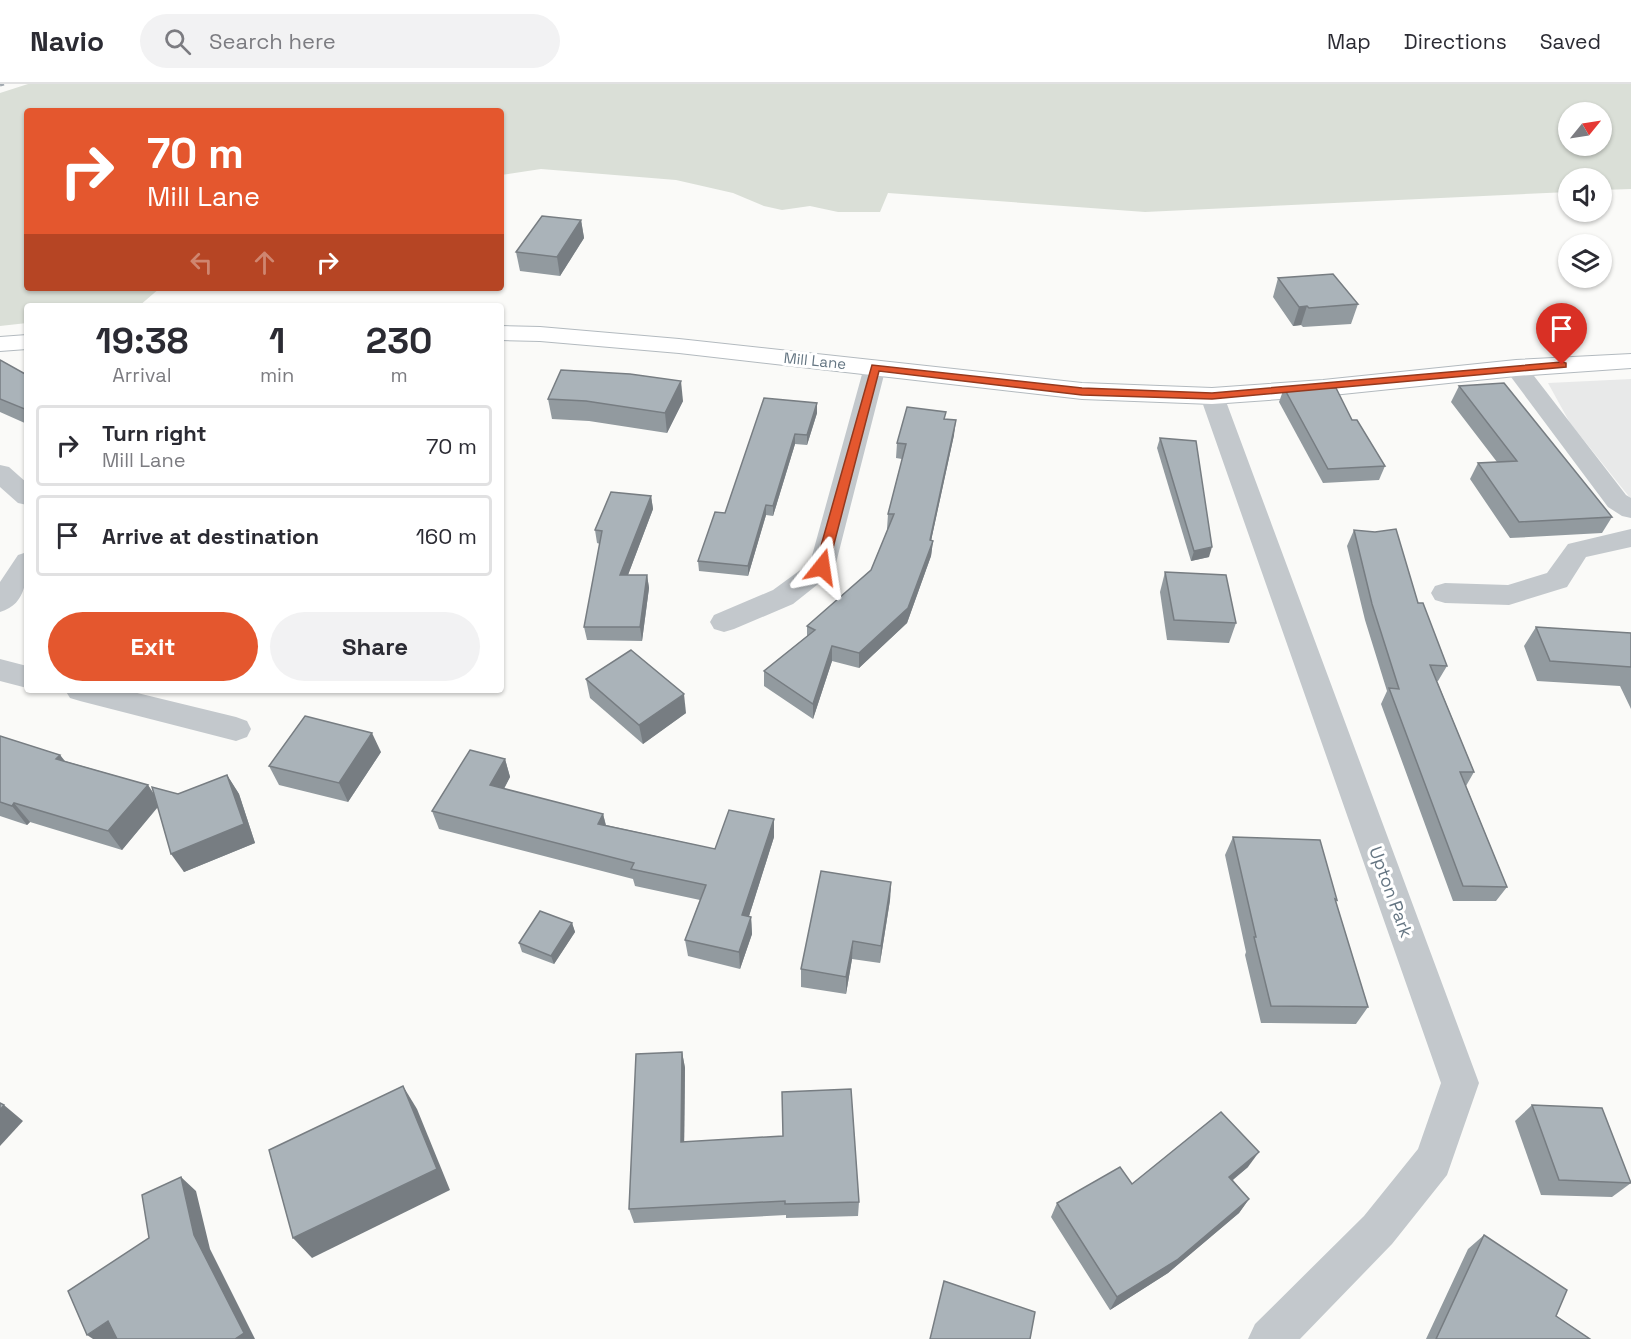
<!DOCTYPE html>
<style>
body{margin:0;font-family:"Space Grotesk",sans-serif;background:#f2f2f3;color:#2b2b33;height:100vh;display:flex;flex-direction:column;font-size:22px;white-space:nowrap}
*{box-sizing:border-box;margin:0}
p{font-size:20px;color:#7c7c81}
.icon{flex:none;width:33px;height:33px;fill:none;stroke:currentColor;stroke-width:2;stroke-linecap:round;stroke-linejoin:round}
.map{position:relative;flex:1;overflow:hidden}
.sheet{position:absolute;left:24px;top:219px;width:480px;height:390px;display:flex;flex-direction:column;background:#fff;border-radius:6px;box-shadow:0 2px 4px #0004}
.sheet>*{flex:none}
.banner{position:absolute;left:24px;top:24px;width:480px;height:183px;border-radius:6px;box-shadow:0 2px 4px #0004;background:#e4572e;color:#fff;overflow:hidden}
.needle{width:39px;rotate:60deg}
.tools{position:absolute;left:1558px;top:18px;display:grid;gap:12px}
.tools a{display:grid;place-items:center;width:54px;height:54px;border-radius:50%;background:#fff;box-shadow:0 2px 4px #0004;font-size:30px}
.pin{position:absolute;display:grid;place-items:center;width:51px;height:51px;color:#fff;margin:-62px -26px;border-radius:50% 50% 50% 0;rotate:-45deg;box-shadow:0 0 6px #0007}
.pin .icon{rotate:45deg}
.me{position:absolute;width:66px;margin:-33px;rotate:15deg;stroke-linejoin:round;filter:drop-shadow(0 0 4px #0008)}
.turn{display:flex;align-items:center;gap:21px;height:126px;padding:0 24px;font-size:27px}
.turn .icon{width:78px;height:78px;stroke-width:2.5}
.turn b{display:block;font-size:42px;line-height:51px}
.lanes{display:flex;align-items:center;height:57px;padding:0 24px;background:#0003;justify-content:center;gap:30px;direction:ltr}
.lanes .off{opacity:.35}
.eta{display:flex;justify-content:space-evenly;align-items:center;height:102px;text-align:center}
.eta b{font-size:36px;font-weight:600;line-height:42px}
.cta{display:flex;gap:12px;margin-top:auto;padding:12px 24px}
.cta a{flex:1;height:69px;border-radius:36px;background:#e4572e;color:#fff;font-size:24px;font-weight:600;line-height:69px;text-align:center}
.cta a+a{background:#f2f2f3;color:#2b2b33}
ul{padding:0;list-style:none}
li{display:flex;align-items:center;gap:18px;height:81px;margin:0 12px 9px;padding:0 12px;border:3px solid #e1e1e2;border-radius:6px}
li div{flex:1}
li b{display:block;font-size:22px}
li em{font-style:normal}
header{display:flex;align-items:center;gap:36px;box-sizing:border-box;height:84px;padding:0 30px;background:#fff;border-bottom:2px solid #e1e1e2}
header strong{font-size:28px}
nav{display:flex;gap:33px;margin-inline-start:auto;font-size:21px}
.search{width:420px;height:54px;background:#f2f2f3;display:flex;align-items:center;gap:15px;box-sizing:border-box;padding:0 21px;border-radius:33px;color:#7c7c81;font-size:22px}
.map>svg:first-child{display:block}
.built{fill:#e8e9e9}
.green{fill:#dadfd7;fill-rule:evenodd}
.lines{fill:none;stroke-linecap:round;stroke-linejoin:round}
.secondary-casing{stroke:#b3babf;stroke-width:2}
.street{fill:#c3c8cc;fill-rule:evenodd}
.secondary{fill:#fff;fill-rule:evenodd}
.rail{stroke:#a2aab0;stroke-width:3;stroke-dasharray:6 3;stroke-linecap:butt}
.wall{fill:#929a9f}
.shaded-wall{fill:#777d82}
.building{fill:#aab3b9;stroke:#777d82;stroke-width:1.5}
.route{fill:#e4572e;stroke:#94391e;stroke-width:1.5}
.labels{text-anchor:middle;stroke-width:6;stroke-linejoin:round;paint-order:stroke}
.far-street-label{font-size:15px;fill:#657683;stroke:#fff}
.street-label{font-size:18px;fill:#657683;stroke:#fff}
</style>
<header>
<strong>Navio</strong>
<div class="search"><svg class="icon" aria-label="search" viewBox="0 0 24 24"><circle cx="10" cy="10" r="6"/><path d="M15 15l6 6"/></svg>Search here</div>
<nav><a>Map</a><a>Directions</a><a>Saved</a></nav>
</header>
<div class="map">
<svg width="1631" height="1255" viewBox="0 0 1631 1255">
<rect width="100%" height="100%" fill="#fafaf8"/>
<polygon class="built" points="1631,295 1631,415 1570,339 1548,299"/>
<path class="green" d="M28 0H1631V105L1602 106V94H1569V108L1145 128 888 109 880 128H838L810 122 782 126 764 122 733 109 676 96 541 85 501 91V27H27V204H160L139 222H27V239L0 242V9ZM1569 28H1602V62H1569Z"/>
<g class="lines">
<g class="secondary-casing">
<g id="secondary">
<polygon points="501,242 540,243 679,255 1082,299 1212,304 1323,296 1516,276 1631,270 1631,284 1516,292 1323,312 1212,320 1082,315 679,269 540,257 501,256"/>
<polygon points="27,251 27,265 0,267 0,253"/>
</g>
</g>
<g class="street">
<polygon points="875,276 883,278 886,283 835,483 832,489 793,520 734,545 724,548 714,545 710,538 714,531 773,506 810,479 864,283 867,278"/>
<polygon points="1516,277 1524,279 1626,411 1631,414 1631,434 1622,432 1608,423 1508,289 1505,284 1508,279"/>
<polygon points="1212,305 1220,307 1224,312 1479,999 1447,1091 1392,1160 1300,1255 1248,1255 1255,1240 1364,1132 1418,1065 1441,999 1200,312 1204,307"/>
<polygon points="0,381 9,383 27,399 27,421 18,419 0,403"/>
<polygon points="1631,445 1631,463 1586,473 1567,503 1509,521 1445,519 1435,516 1431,509 1435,502 1445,499 1508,501 1547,489 1568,460"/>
<path d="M27 468C27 492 28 520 0 528V498L18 471Z"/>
<polygon points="0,575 27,582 27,604 0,597"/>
<polygon points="65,606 125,606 236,633 247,637 251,645 247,653 236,657 80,617 70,614"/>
</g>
<use href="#secondary" class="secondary"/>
<polyline class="rail" points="0,1 4,0"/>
</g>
<g class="wall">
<polygon points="581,136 584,154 560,192 520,187 516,168"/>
<polygon points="1278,194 1358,220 1351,240 1303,243 1301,241 1293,242 1273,213"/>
<polygon points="388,204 421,204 418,207"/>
<polygon points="0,276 27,291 27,340 0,328"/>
<polygon points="1459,302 1612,433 1602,449 1510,454 1470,395 1478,379 1497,378 1451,318"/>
<polygon points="1284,304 1352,336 1385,382 1379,396 1323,399 1279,318"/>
<polygon points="548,315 683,317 667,349 589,337 552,335"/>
<polygon points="817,319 817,329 807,361 795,360 773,432 766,431 748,492 699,487 698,477 725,429"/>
<polygon points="945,335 954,351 931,457 933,457 931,472 907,539 859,584 832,577 813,635 764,602 764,587 807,552 807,542 871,486 888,445 887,445 888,430 902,375 896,374 897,359"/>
<polygon points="1160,354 1209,473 1191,477 1157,364"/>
<polygon points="651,412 653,425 628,491 647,491 649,504 642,557 587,556 584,543 600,460 597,459 595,446"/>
<polygon points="1354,446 1418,519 1447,582 1438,597 1437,597 1474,688 1466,702 1507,803 1496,817 1453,817 1381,620 1387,607 1365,536 1347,462"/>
<polygon points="1165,488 1236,539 1229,559 1167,556 1160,508"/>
<polygon points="1536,543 1631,549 1631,625 1620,602 1537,597 1524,562"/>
<polygon points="586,595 686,629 643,660 590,614"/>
<polygon points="0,652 60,671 65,677 148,701 155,712 178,710 227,691 239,710 255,759 184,788 158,723 122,766 30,738 27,741 0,732"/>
<polygon points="381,668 348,718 279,701 269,682"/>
<polygon points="505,675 510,693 504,705 603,730 606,741 715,765 774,753 749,832 751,833 752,850 740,885 688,872 685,856 700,816 635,802 633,795 439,745 432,727"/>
<polygon points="1233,753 1337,816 1336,818 1368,923 1356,940 1261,939 1245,871 1246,868 1225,771"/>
<polygon points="891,798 890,816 880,879 852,875 846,910 801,903 801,885"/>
<polygon points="572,839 575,848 554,880 522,868 519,859"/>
<polygon points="682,968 685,984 684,1058 859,1118 858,1132 786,1134 786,1131 634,1139 629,1125"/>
<polygon points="1532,1021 1631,1099 1612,1113 1541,1111 1515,1037"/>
<polygon points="1248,1083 1233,1096 1249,1115 1239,1129 1168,1189 1110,1226 1051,1133 1057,1119 1132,1100"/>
<polygon points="1484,1151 1556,1232 1590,1255 1426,1255 1468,1165"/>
</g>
<g class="shaded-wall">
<polygon points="581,136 584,154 560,192 557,173"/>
<polygon points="1307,222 1301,241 1293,242 1299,223"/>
<polygon points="681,297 683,317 667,349 665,329"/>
<polygon points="817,319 817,329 807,361 807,351"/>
<polygon points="956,336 954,351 929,466 933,457 931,472 907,539 859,584 859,569 930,456"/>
<polygon points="795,350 795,360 773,432 773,422"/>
<polygon points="651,412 653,425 623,504 620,491"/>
<polygon points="766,421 766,431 748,492 748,482"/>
<polygon points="1212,463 1209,473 1191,477 1194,467"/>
<polygon points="647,491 649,504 642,557 640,543"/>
<polygon points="832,562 832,577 813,635 813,620"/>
<polygon points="684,610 686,629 643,660 639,641"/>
<polygon points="372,649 381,668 348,718 339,699"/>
<polygon points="60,671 74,690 56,675"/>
<polygon points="505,675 510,693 496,719 490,701"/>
<polygon points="227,691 239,710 255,759 184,788 171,770"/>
<polygon points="148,701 160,720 122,766 108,747"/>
<polygon points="14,719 30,738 27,741 12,722"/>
<polygon points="603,730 607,747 598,740"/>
<polygon points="774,735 774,753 744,848 742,831"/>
<polygon points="891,798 890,816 880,879 881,862"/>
<polygon points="751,833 752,850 740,885 739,868"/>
<polygon points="572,839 575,848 554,880 551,872"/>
<polygon points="853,857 852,875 846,910 846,893"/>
<polygon points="682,968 685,984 684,1073 681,1058"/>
<polygon points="403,1002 417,1025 450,1106 312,1174 293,1154"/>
<polygon points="4,1021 23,1037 0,1062 0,1026"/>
<polygon points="1259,1068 1248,1083 1219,1107 1229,1093"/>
<polygon points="181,1093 196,1107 210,1165 255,1255 235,1255 194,1151"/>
<polygon points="1249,1115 1239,1129 1168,1189 1110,1226 1117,1213"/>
<polygon points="108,1237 117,1255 93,1255 87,1251"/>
</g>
<g class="building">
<polygon points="542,132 581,136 557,173 516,168"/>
<polygon points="1333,190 1358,220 1309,224 1307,222 1299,223 1278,194"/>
<polygon points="0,276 27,291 27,326 0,315"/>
<polygon points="561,286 630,290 681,297 665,329 586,317 548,315"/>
<polygon points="1504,299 1612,433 1519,438 1478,379 1517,377 1459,302"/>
<polygon points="1284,304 1336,304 1352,336 1357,336 1385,382 1328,385"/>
<polygon points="764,314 817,319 807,351 795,350 773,422 766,421 748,482 698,477 715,428 725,429"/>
<polygon points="907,323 946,328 944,335 956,336 930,456 933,457 908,524 859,569 832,562 813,620 764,587 815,546 807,542 871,486 894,430 888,430 906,360 897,359"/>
<polygon points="1160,354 1196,357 1212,463 1194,467"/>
<polygon points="611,408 651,412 620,491 647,491 640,543 584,543 602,447 595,446"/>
<polygon points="1396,445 1418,519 1423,519 1447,582 1430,581 1474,688 1460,688 1507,803 1463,802 1389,604 1399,605 1372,520 1354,446 1375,448"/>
<polygon points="1165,488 1226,491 1236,539 1174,536"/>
<polygon points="1536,543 1631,549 1631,583 1550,577"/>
<polygon points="631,566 684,610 639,641 586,595"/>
<polygon points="305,632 372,649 339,699 269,682"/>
<polygon points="0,652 60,671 56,675 148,701 108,747 14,719 12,722 0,718"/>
<polygon points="470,666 505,675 490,701 603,730 598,740 715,765 729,726 774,735 742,831 751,833 739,868 685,856 706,801 631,785 634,779 432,727"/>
<polygon points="227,691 244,740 171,770 152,703 178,710"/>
<polygon points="1233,753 1320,756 1337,816 1335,815 1368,923 1271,922 1254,853 1256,853"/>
<polygon points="821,787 891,798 881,862 853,857 846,893 801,885"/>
<polygon points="540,827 572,839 551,872 519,859"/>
<polygon points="682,968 681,1058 783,1052 782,1008 851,1005 859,1118 785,1120 785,1117 629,1125 636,970"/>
<polygon points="403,1002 437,1085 293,1154 269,1066"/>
<polygon points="0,1019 4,1021 0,1026"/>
<polygon points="1532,1021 1602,1024 1631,1099 1559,1096"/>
<polygon points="1221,1028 1259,1068 1229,1093 1249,1115 1177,1176 1117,1213 1057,1119 1120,1083 1132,1100"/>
<polygon points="181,1093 194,1151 244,1249 235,1255 117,1255 108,1237 87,1251 68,1207 149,1154 142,1111"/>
<polygon points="1484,1151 1567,1206 1556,1232 1590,1255 1436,1255"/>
<polygon points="944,1197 1035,1228 1030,1255 930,1255"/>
</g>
<polygon class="route" points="1562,278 1566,279 1566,283 1212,315 1082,311 879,287 828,483 822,488 815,483 872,281 1082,304 1212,309"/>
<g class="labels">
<g class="far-street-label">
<text transform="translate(815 277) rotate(6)" y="5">Mill Lane</text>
</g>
<g class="street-label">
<text transform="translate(1391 808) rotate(70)" y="6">Upton Park</text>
</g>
</g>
</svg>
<div class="tools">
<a><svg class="needle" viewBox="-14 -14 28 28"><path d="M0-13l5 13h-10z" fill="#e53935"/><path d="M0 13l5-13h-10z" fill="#7c7c81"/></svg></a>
<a><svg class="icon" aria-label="sound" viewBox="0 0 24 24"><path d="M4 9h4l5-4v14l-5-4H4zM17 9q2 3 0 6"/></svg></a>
<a><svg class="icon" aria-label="layers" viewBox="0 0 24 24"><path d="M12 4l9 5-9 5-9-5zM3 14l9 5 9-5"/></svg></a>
</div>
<div class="pin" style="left:1562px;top:281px;background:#d93025"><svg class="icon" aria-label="arrive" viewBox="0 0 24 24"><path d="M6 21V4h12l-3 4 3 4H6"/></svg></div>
<svg class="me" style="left:822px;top:483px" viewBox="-20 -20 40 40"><path d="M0-17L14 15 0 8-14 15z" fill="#e4572e" stroke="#fff" stroke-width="4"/></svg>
<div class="banner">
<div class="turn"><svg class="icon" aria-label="right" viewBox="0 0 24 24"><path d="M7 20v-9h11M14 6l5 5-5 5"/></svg><div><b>70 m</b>Mill Lane</div></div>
<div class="lanes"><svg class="icon off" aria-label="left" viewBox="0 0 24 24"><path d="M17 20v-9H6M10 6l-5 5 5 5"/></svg><svg class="icon off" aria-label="ahead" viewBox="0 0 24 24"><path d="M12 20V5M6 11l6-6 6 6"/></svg><svg class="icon" aria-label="right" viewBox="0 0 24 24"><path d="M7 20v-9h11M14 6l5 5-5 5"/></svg></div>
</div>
<section class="sheet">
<div class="eta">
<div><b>19:38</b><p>Arrival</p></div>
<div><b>1</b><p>min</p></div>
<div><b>230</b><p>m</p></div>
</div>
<ul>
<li><svg class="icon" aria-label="right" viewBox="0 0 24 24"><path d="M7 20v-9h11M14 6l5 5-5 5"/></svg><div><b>Turn right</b><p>Mill Lane</p></div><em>70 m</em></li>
<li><svg class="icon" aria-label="arrive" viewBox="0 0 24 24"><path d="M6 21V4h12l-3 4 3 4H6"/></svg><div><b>Arrive at destination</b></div><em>160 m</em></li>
</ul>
<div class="cta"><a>Exit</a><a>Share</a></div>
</section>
</div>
